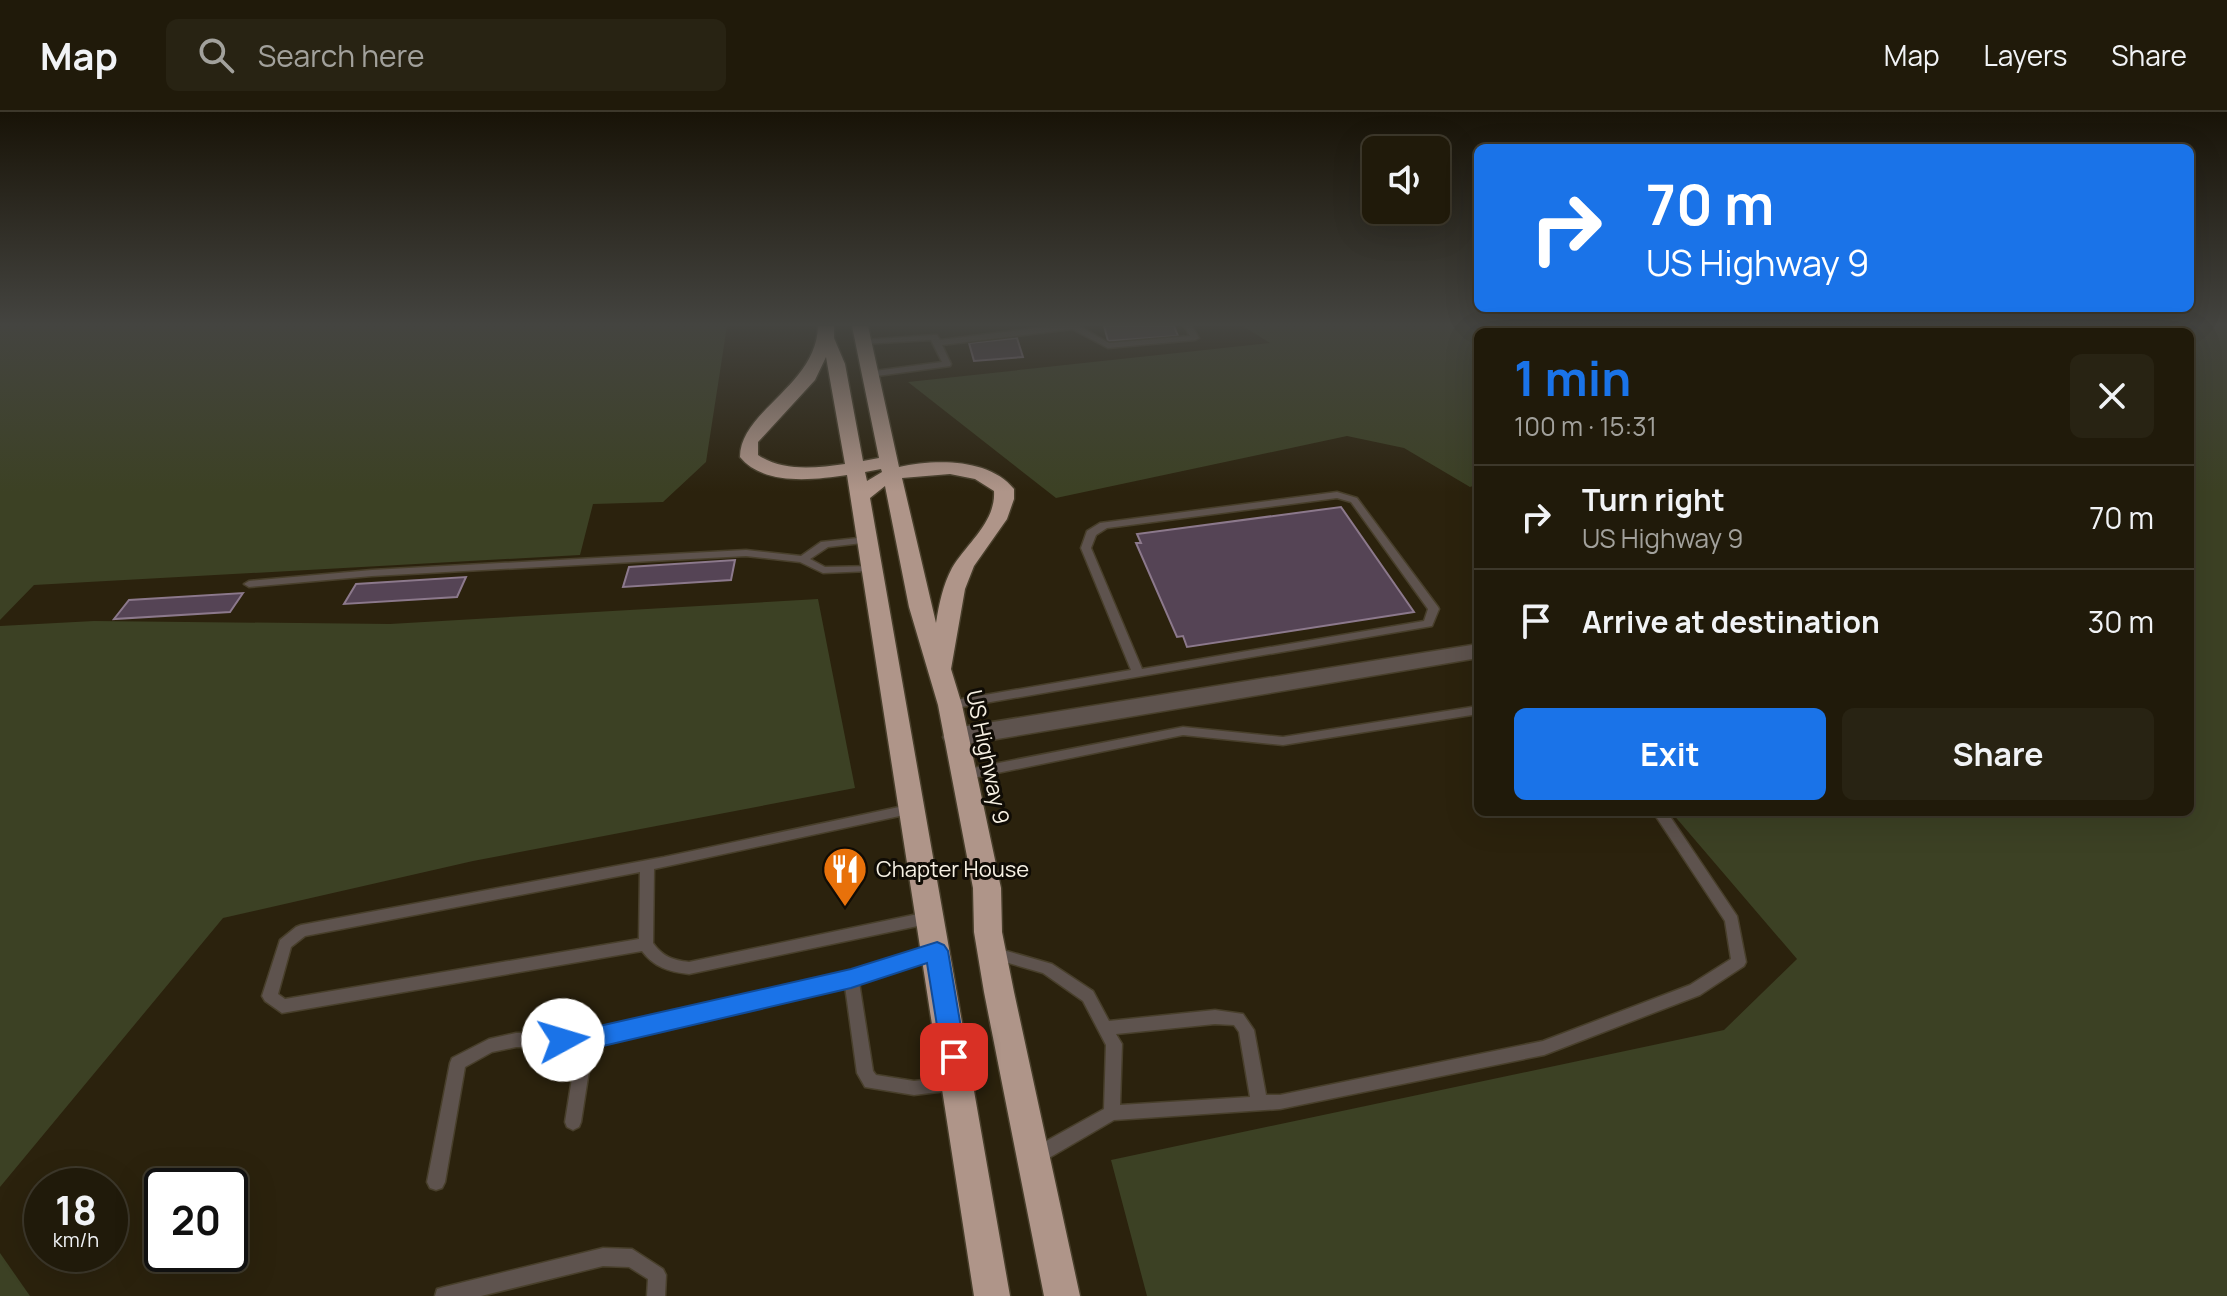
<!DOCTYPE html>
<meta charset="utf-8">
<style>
body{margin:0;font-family:Manrope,sans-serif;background:#282313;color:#f1f3f6;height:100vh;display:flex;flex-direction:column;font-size:30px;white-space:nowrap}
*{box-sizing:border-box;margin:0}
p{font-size:26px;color:#a2a19c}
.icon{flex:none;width:44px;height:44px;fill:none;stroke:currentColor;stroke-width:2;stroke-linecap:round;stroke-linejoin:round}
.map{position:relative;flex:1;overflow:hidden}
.sheet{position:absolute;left:1474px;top:216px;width:720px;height:488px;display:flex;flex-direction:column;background:#201a0a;border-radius:12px;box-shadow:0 8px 32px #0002,0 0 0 2px #3d382b}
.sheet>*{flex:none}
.hud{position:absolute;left:1474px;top:32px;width:720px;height:168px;border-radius:12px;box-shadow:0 8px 32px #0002,0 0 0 2px #3d382b;background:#1a73e8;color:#fff;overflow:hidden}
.buttons{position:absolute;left:1362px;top:24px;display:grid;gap:16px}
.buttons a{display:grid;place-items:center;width:88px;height:88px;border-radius:12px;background:#201a0a;box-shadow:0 8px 32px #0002,0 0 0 2px #3d382b;font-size:40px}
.speed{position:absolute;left:24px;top:1056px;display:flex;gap:16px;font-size:40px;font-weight:700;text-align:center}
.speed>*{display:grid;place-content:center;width:104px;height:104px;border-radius:50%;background:#201a0a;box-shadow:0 8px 32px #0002,0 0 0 2px #3d382b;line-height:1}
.speed small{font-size:20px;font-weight:400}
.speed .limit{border:4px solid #111;border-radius:12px;background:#fff;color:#111}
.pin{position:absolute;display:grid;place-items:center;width:68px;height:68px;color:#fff;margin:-34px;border-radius:16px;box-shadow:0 4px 12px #0006}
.me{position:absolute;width:88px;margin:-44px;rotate:84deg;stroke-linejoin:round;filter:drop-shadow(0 0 6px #0008)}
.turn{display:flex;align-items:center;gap:28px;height:168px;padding:0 40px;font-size:36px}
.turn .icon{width:104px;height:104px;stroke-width:2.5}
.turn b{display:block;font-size:56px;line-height:68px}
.round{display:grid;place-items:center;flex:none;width:84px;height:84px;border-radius:12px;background:#282313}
.summary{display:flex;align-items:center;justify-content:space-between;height:136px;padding:0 40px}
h1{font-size:48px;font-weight:700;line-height:60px;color:#1a73e8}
.primary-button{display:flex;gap:16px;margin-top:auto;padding:16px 40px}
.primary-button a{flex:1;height:92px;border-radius:12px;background:#1a73e8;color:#fff;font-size:32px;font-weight:700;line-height:92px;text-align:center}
.primary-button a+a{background:#282313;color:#f1f3f6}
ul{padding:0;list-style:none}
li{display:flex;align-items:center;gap:24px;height:104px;padding:0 40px;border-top:2px solid #3d382b}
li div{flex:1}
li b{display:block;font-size:30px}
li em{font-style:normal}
header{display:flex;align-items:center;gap:48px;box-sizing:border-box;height:112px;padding:0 40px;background:#201a0a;border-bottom:2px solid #3d382b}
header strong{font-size:38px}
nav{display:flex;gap:44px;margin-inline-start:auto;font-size:28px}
.search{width:560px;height:72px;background:#282313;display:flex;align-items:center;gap:20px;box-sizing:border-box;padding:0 28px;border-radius:12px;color:#a2a19c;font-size:30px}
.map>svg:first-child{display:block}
.green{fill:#3c4124}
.building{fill:#545;stroke:#8c798c;stroke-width:2}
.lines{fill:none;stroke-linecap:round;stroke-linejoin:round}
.lane-casing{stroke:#483f2b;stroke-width:3}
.street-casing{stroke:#483f2b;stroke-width:3}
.highway-casing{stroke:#483f2b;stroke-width:3}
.lane{fill:#5e534e;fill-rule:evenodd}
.street{fill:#5e534e;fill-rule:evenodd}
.highway{fill:#af9589;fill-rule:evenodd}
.route{fill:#1a73e8;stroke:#114b97;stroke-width:2}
.labels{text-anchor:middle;stroke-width:6;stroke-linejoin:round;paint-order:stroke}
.street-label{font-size:22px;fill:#f7f1e4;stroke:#100c05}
.poi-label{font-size:22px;fill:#f7f1e4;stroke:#100c05;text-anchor:start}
</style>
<header>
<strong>Map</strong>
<div class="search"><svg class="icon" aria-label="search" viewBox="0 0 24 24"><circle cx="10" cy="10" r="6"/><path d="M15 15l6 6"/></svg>Search here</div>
<nav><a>Map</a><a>Layers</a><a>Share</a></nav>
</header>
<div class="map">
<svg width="2227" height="1184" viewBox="0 0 2227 1184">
<rect width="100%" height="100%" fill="#2b220d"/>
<g class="green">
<polygon points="0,214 727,214 706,350 663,390 593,392 580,443 34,473 0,508"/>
<polygon points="1243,214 2227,214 2227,1184 1147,1184 1111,1048 1724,918 1797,847 1672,701 2190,700 2190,220 1478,220 1478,372 1470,375 1404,336 1347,324 1056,386 908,270 1270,231"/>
<polygon points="818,487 855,676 473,749 223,806 0,1075 0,514 94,509 390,512"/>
<polygon points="0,1141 30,1184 0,1184"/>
</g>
<g class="building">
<polygon points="1104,214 1174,214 1178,224 1108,229"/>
<polygon points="1017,226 1023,245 974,249 969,231"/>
<polygon points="1341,395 1414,500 1187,535 1183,524 1177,525 1136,431 1141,431 1137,422"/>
<polygon points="735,448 731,468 623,475 629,455"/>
<polygon points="466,465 457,485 344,492 356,472"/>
<polygon points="243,481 230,500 114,507 129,488"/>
</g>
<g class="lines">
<g class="lane-casing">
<g id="lane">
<polygon points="1052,214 1079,214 1109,231 1190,224 1184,214 1192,214 1199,226 1195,228 1108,236 1072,217 942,233 951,252 950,254 870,265 867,264 867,260 942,250 931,228 863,232 859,230 863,228 934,223 937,223 940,228"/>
<path d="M1337 380 1357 386 1438 495 1439 497 1432 514 950 597 944 593 950 589 1131 558 1081 436 1087 419 1100 411ZM1337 386 1351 390 1428 497 1424 509 1142 557 1091 436 1096 423 1107 416Z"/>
<polygon points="867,425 872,428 871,430 828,435 810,447 825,455 875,454 876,456 871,459 823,461 800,450 746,444 372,464 249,475 244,472 249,469 372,458 746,438 801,444 821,430"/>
<polygon points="1478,594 1478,602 1283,633 1183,623 963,668 958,666 957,663 958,660 963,658 1183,615 1283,625"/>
<path d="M913 692 918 694 920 697 918 700 654 757 653 831C663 845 673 848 689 850L932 799 937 801 939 805 937 809 932 811 689 862C669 860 654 855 642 839L282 901 265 889 262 884 280 828 296 815 301 813 664 745ZM640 760 639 827 285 887 278 882 291 835 305 824Z"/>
<path d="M1653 700H1667L1737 804 1746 850 1744 854 1700 883 1544 943 1280 997 1114 1008 1042 1050 1036 1052 1030 1050 1028 1044 1030 1038 1104 997 1106 933 1083 889 1043 861 988 845 986 841 988 837 993 835 1052 852 1093 879 1109 909 1215 898 1243 902 1254 918 1266 983H1280L1543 929 1690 873 1731 847 1725 809ZM1215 912 1234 913 1239 920 1250 985 1120 993 1122 932 1116 922Z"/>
<polygon points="937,833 942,835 944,839 942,843 859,870 873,959 876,963 914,969 956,965 962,967 964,972 962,977 914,983 865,975 857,961 845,874 593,933 581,1010 579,1015 573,1018 567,1015 565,1010 577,935 516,935 492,940 465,955 445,1070 442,1076 436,1078 430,1076 427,1070 450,951 452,946 489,927 516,921 586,921 851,860"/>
<polygon points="603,1136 632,1137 663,1157 666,1163 665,1184 647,1184 648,1167 629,1155 603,1154 481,1184 435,1184 437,1177 444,1175"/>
</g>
</g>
<g class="street-casing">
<polygon id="street" points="1478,532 1478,546 955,634 946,631 943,625 946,619 955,616"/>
</g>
<g class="highway-casing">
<path id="highway" d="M818 214H834V226L845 252 863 349 879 346 852 214H868L899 355C935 347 989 346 1014 377V387L1007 407 974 454 965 477 951 557 962 593 1001 776 1002 820 1014 880 1080 1184H1044L984 880 974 820 973 776 938 593 909 495 885 374 870 386 1010 1184H974L847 363C813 368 764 374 740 345 740 299 817 273 818 214ZM826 245 845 352C816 356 783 360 758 343V330L815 268ZM881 357 882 360 867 369 865 360ZM950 362 975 367 994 379C996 410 967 431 952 456 943 473 939 492 936 511L902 366Z"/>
</g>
<use href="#lane" class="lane"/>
<use href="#street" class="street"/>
<use href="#highway" class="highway"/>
</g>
<linearGradient id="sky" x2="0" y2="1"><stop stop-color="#181307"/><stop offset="0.56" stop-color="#444440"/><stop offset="1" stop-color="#444440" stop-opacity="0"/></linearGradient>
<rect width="2227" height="380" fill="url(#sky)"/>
<polygon class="route" points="937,830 944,833 948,839 966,945 962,953 954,956 945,953 942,945 927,851 851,876 586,938 555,935 551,928 555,920 586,917 851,857"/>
<defs>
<g id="restaurant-pin" transform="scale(2.3)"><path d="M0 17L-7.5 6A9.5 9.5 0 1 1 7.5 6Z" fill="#e8710a" stroke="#100c05"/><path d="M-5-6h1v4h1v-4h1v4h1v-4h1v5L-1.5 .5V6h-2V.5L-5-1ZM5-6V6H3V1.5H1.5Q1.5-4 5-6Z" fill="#fff"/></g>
</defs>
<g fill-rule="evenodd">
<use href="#restaurant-pin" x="845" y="757"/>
</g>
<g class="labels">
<g class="street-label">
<text transform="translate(988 645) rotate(78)" y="8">US Highway 9</text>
</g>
<g class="poi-label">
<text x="876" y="765">Chapter House</text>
</g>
</g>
</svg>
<div class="buttons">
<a><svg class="icon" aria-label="sound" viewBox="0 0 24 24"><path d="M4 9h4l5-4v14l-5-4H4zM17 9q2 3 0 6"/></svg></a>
</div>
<div class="speed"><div>18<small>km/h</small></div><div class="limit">20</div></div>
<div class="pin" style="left:954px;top:945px;background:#d93025"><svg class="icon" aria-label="arrive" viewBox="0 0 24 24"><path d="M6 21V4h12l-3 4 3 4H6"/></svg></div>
<svg class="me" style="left:563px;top:928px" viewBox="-20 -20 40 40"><circle r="19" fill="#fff"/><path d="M0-13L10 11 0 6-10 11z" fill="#1a73e8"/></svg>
<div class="hud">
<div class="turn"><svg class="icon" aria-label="right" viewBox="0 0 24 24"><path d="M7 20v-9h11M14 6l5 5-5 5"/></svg><div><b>70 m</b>US Highway 9</div></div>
</div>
<section class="sheet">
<div class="summary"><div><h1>1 min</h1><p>100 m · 15:31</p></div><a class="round"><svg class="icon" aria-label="close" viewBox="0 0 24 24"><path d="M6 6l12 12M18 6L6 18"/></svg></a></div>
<ul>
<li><svg class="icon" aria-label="right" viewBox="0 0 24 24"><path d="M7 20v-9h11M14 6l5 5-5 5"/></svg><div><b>Turn right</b><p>US Highway 9</p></div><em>70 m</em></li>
<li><svg class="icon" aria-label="arrive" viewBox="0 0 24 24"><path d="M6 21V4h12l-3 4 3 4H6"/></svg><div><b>Arrive at destination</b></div><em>30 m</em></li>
</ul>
<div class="primary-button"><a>Exit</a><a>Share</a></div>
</section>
</div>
